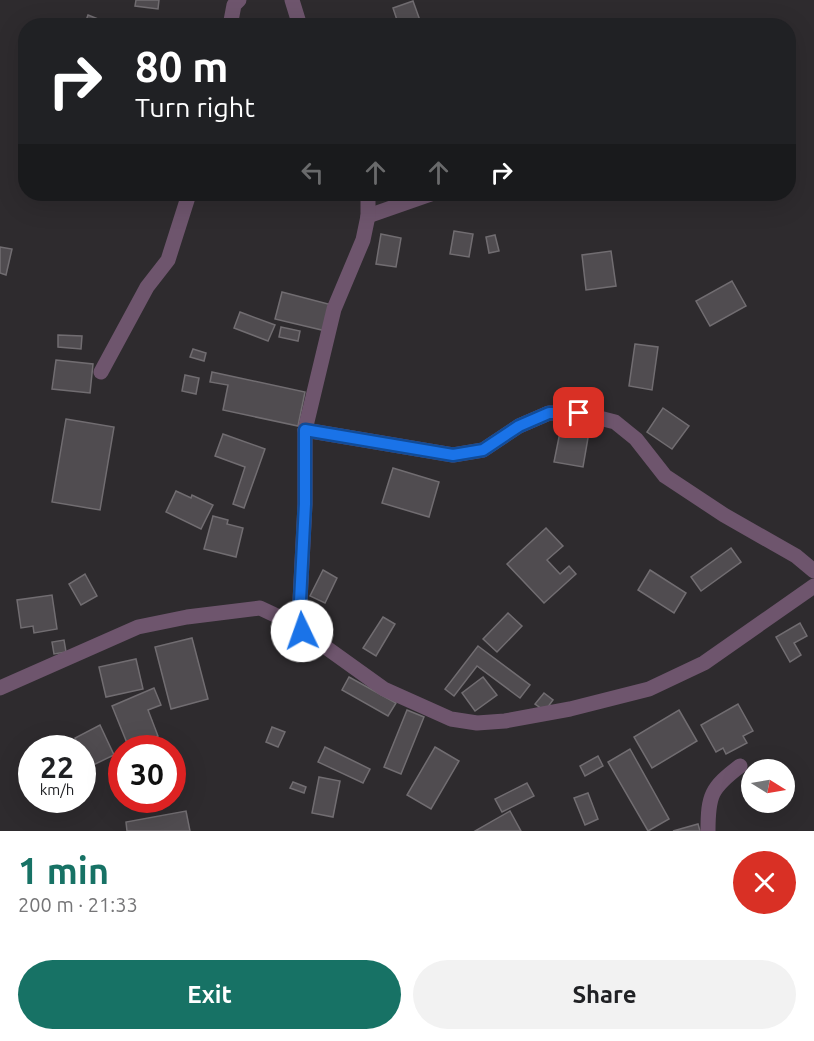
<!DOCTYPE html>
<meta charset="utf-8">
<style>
body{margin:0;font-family:Ubuntu,sans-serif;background:#f2f2f2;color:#202124;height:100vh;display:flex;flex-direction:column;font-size:22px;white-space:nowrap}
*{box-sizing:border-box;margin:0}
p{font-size:20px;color:#757577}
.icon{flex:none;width:33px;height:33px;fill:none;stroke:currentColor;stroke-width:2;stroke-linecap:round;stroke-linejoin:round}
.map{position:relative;height:831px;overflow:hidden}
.panel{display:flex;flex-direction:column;background:#fff;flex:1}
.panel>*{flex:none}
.top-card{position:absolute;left:18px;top:18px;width:778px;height:183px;border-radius:24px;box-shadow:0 6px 24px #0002;background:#202124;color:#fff;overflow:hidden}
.needle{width:39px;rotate:101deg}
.tools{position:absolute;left:741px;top:759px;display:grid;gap:12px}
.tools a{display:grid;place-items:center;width:54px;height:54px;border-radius:50%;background:#fff;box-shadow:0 6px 24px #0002;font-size:30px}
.speed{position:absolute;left:18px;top:735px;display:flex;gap:12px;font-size:30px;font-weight:700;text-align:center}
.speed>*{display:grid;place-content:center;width:78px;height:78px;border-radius:50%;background:#fff;box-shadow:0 6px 24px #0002;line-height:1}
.speed small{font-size:15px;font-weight:400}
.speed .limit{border:9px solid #d22;background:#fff;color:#111}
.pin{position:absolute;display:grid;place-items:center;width:51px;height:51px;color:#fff;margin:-26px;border-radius:12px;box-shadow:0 3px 9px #0006}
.me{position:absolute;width:66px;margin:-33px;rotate:357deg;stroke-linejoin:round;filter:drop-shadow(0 0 4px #0008)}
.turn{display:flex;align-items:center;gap:21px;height:126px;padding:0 18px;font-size:27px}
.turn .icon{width:78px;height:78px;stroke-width:2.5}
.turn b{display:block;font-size:42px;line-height:51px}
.lanes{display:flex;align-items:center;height:57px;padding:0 18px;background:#0003;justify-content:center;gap:30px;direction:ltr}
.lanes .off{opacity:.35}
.round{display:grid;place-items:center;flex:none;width:63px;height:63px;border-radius:32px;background:#f2f2f2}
.summary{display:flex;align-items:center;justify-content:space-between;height:102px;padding:0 18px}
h1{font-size:36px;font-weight:700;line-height:45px;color:#177265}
.button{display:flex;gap:12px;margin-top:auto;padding:12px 18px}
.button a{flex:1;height:69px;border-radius:36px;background:#177265;color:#fff;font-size:24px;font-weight:700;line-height:69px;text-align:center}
.button a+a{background:#f2f2f2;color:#202124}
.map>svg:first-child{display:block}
.building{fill:#504c50;stroke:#716d71;stroke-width:1.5}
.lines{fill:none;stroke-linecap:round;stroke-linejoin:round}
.minor{stroke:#6e556d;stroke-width:15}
.route-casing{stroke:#114b97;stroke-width:15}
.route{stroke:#1a73e8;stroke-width:10}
</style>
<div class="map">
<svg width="814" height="831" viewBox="0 0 814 831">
<rect width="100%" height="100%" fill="#2e2b2e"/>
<g class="building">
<polygon points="136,0 159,0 158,9 135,6"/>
<polygon points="413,1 422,26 399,26 393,8"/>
<polygon points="88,15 98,19 96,26 84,26"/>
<polygon points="454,231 473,234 469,257 450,254"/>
<polygon points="381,234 401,238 396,267 376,264"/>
<polygon points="495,235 499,251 489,253 486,237"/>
<polygon points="0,247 12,249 6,275 0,273"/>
<polygon points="611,251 616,286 586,290 582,255"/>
<polygon points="732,281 746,306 710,326 696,301"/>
<polygon points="282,292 332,305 326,331 275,319"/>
<polygon points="240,312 275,325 268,341 234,328"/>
<polygon points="281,327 300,331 298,341 279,337"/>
<polygon points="58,335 82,336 81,349 58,347"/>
<polygon points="635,344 658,347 652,390 629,386"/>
<polygon points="193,349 206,353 204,361 190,357"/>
<polygon points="56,360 93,364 90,393 52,389"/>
<polygon points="212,372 305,392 298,426 223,410 228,385 210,382"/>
<polygon points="185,375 199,378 196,394 182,391"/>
<polygon points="663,408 689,426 672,449 647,432"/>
<polygon points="66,419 114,427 100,510 52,502"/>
<polygon points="561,427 589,432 583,467 554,462"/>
<polygon points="223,434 265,449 244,508 233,504 245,467 215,456"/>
<polygon points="393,468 439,482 429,517 382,503"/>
<polygon points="176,491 191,498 192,495 213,505 201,529 166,512"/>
<polygon points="213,516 228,520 227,524 243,528 236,557 204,549"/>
<polygon points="546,528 563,546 547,560 560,574 569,566 576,574 544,603 507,564"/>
<polygon points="731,548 741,562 701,591 691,577"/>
<polygon points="323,570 337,578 325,603 310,596"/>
<polygon points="650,570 686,593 674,613 638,590"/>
<polygon points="85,574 97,596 81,605 69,584"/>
<polygon points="52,595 57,629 34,633 33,626 21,628 17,600"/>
<polygon points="508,613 522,626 497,652 483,639"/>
<polygon points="383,617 395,624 376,656 363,648"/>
<polygon points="800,623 807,636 794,643 801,655 790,662 776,637"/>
<polygon points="192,638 208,699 171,709 155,647"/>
<polygon points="64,640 66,652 54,654 52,642"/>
<polygon points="478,646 530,685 520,698 477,666 454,696 445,689"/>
<polygon points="136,659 143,689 106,697 99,667"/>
<polygon points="349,677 396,703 388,716 342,690"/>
<polygon points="483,677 497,695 475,711 462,693"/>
<polygon points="154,688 161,705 148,710 158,736 129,748 112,706"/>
<polygon points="544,693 553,700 545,711 535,704"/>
<polygon points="738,704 753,731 743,736 747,743 726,754 723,748 716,752 701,725"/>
<polygon points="407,710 424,717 401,774 384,767"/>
<polygon points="679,710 697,741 652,768 634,737"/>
<polygon points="100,725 114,755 89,767 82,754 82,748 80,748 75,738"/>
<polygon points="272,727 285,732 278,747 266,742"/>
<polygon points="325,747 370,769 363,783 318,762"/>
<polygon points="435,747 459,761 431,809 407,795"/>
<polygon points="630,749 669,819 648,831 608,762"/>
<polygon points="598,756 603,766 585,776 580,766"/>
<polygon points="319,777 340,781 333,817 312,813"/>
<polygon points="293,782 306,787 304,793 290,788"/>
<polygon points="527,783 534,796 502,812 495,799"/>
<polygon points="588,793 598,819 585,825 574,798"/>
<polygon points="186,811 190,831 127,831 126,822"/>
<polygon points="510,811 521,831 475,831"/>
<polygon points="698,824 700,831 673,831"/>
</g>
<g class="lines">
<g class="minor">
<polyline points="292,0 300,26"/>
<polyline points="230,26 234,5 239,0"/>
<polyline points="368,216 431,194"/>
<polyline points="101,372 147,287 168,260 189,194"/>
<polyline points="305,430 453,455 483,450 519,426 549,413 580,413 615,422 636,439 665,476 724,515 796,556 814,571"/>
<polyline points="302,631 300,601 305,504 305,430 334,309 363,240 368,216 368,194"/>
<polyline points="0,688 138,627 187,617 260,608 292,623 384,689 451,719 477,723 505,721 570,709 649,689 704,663 814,586"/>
<path d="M708 831C708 795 711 788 740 766"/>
</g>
</g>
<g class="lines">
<g class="route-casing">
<polyline id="route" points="302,631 300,601 305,504 305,430 453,455 483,450 519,426 549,413 579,413"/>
</g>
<use href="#route" class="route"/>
</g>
</svg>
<div class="tools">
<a><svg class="needle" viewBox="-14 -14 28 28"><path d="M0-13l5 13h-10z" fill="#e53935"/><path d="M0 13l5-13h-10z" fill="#757577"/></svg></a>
</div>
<div class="speed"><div>22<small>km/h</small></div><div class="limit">30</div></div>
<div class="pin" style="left:579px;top:413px;background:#d93025"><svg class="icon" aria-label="arrive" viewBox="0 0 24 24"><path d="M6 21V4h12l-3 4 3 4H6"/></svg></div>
<svg class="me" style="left:302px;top:631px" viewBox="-20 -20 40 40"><circle r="19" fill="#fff"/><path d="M0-13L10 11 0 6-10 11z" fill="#1a73e8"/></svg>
<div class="top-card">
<div class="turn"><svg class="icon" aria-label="right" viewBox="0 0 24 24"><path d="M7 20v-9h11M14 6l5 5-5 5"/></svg><div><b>80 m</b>Turn right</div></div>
<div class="lanes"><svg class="icon off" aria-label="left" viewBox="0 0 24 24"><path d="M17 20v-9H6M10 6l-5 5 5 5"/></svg><svg class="icon off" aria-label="ahead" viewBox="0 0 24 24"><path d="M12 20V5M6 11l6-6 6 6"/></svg><svg class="icon off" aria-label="ahead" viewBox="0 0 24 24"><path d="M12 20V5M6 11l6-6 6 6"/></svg><svg class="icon" aria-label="right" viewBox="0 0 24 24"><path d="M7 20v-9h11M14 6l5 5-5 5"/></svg></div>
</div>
</div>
<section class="panel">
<div class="summary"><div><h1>1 min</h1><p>200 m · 21:33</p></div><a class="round" style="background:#d93025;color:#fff"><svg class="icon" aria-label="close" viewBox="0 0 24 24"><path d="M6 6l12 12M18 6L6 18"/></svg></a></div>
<div class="button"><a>Exit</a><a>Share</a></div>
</section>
